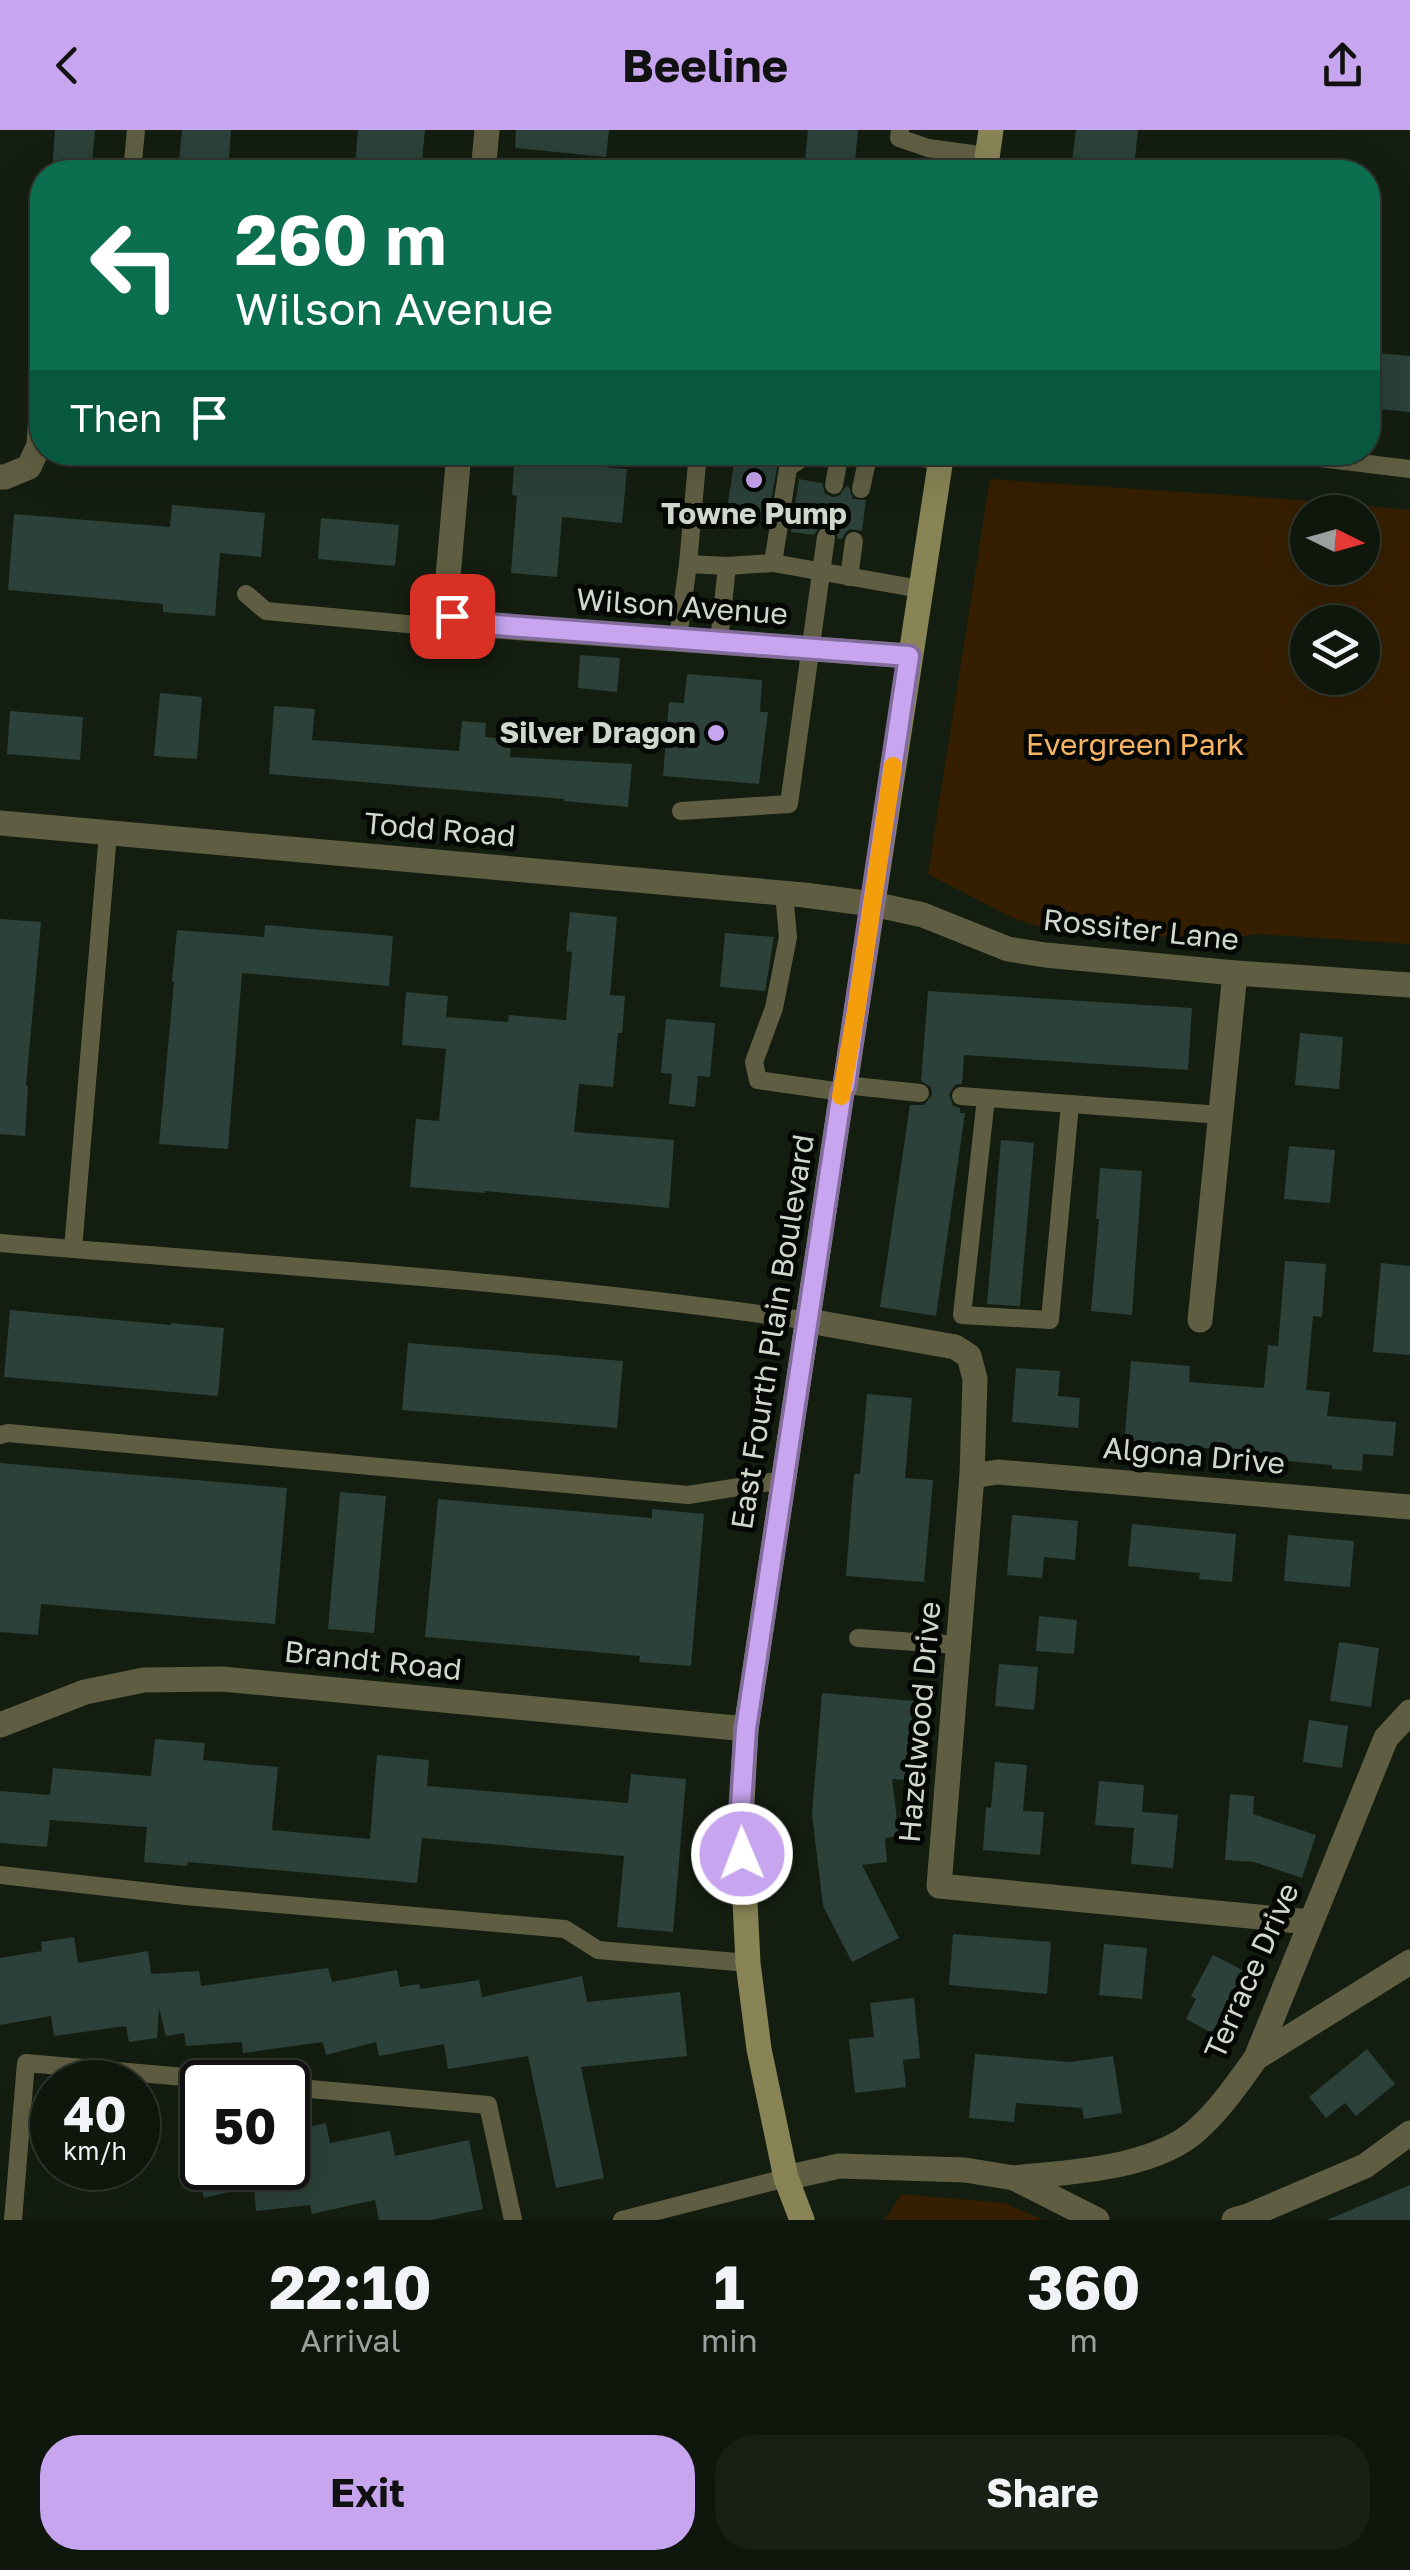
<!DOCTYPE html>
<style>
body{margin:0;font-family:"Golos Text",sans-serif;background:#181f15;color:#f1f3f6;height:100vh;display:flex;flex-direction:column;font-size:38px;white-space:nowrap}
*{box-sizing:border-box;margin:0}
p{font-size:32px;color:#9b9f9d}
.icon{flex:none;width:55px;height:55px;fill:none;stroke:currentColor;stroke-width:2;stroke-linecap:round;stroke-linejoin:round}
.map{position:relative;height:2090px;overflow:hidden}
.details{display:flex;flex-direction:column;background:#0f160c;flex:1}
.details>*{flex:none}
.hud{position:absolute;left:30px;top:30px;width:1350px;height:305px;border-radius:40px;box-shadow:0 10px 40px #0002,0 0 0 2px #2f352d;background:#0b6e4f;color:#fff;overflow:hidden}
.needle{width:65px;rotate:95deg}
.buttons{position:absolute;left:1290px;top:365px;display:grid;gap:20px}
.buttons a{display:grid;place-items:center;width:90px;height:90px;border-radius:50%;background:#0f160c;box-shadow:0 10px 40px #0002,0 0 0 2px #2f352d;font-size:50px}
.speed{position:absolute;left:30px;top:1930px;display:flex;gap:20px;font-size:50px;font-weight:700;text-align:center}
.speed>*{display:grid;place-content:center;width:130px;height:130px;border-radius:50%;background:#0f160c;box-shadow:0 10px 40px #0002,0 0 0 2px #2f352d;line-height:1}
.speed small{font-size:25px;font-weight:400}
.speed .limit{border:5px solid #111;border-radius:15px;background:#fff;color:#111}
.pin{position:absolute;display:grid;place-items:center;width:85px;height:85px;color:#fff;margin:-42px;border-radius:20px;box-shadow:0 5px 15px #0006}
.me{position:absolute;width:110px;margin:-55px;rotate:359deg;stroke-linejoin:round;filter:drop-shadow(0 0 8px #0008)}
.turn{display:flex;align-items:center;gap:35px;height:210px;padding:0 40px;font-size:45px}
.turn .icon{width:130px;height:130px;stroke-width:2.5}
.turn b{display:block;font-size:70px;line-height:85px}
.then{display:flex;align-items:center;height:95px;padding:0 40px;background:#0003;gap:20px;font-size:38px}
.eta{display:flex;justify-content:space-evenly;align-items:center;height:170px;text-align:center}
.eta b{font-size:60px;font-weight:700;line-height:70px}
.cta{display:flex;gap:20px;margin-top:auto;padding:20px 40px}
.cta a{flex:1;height:115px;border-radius:40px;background:#c7a6ef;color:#111;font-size:40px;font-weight:700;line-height:115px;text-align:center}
.cta a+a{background:#181f15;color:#f1f3f6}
header{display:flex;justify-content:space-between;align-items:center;height:130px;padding:0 40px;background:#c7a6ef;color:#111;font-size:45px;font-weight:700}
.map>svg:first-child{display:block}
.green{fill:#361f00;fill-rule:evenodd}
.building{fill:#2b4139}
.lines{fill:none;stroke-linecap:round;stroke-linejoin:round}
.service{stroke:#605e42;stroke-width:18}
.minor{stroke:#605e42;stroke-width:25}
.tertiary{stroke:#605e42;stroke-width:25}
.secondary{stroke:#898456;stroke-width:25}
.route-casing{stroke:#816c9b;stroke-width:25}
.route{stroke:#c7a6ef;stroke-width:18}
.slow{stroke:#f59e0b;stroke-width:18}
.poi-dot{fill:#c7a6ef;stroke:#040703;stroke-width:4}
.labels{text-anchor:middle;stroke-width:10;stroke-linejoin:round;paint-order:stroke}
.poi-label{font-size:30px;font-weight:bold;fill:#d0d7cd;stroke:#040703}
.street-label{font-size:30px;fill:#d0d7cd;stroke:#040703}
.park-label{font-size:30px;fill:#f7b563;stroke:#040703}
</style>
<header><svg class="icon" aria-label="back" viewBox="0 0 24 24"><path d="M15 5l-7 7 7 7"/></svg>Beeline<svg class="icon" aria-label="share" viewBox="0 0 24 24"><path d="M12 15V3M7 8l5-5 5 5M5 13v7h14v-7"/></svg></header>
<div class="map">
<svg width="1410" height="2090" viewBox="0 0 1410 2090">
<rect width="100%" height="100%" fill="#141e10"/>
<g class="green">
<path d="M990 349 1286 369 1410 380V814L1257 804 1221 810 1045 799 1011 787 928 744ZM1308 382H1362V438H1308ZM1362 492V548H1308V492Z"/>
<polygon points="901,2064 1004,2073 1044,2090 885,2090"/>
</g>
<g class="building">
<polygon points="55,0 95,0 91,42 52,42"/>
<polygon points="182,0 231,0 228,42 178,42"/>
<polygon points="358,0 425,0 421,41 355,35"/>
<polygon points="516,0 609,0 606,27 515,18"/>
<polygon points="808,0 858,0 854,42 804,42"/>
<polygon points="1076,0 1138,0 1134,39 1072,33"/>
<polygon points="1368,222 1410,226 1410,282 1368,278"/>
<polygon points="515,322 568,322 567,334 627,339 622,393 562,387 557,447 511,443 517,366 512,365"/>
<polygon points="736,322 780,322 767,392 734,387 736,380 727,378"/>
<polygon points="799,349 822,353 825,364 833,367 839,366 846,356 849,357 853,369 866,370 862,401 850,399 845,403 842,409 838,409 834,398 829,395 820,396 814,405 791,402"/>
<polygon points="172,375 265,383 261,427 220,423 215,486 163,482 163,474 8,460 14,384 170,397"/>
<polygon points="321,388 399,395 395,436 318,429"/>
<polygon points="580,525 620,528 617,562 578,558"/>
<polygon points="687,544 762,550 760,582 768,582 759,654 663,646 669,572 684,573"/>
<polygon points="160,563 202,567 197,629 154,626"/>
<polygon points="274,576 315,579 312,610 459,621 462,591 486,593 485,607 511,609 510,627 632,634 628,677 564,671 564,669 269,644"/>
<polygon points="10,581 83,587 80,630 7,624"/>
<polygon points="570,782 617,787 610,865 625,866 622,903 618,903 613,957 579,954 574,1002 674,1010 669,1078 485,1061 485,1063 410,1057 416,989 439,991 446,919 402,915 406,862 448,866 446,887 508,892 509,885 566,890 572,822 566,821"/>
<polygon points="0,789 41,792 26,955 28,956 25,1006 0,1004"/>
<polygon points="265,795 393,806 389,856 242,843 228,1019 159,1014 174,852 172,851 177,800 264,807"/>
<polygon points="725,803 774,807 765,861 720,857"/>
<polygon points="928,861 1192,878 1188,940 964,925 962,954 955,955 949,964 953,976 960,978 960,983 965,983 936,1186 880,1177 910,975 924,975 932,965 931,957 921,951"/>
<polygon points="666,889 715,893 710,947 698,946 695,977 669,974 672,944 661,943"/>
<polygon points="1300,903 1343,907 1339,959 1295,955"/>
<polygon points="1001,1010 1034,1013 1020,1176 987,1174"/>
<polygon points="1289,1016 1335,1020 1330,1073 1284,1069"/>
<polygon points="1100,1038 1142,1041 1132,1185 1091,1181 1099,1089 1096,1089"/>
<polygon points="1285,1131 1326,1134 1322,1187 1313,1186 1306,1260 1330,1262 1327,1286 1396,1292 1393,1326 1363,1324 1362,1341 1332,1339 1332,1335 1274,1330 1275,1324 1183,1316 1183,1322 1124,1316 1131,1231 1190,1236 1189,1252 1264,1258 1268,1215 1278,1216"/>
<polygon points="1381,1133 1410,1136 1410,1225 1373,1222"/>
<polygon points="10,1180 171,1195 171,1193 224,1198 218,1266 4,1247"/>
<polygon points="408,1213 623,1231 617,1298 402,1280"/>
<polygon points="1016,1238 1060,1241 1058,1266 1080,1268 1078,1298 1012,1292"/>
<polygon points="867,1264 912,1268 905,1348 933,1350 924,1452 846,1446 854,1344 860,1344"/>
<polygon points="0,1333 287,1358 275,1494 41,1474 38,1505 0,1502"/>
<polygon points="340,1362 386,1366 374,1503 328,1499"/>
<polygon points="438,1369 652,1388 652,1379 704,1384 691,1536 639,1532 640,1526 425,1507"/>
<polygon points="1012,1385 1078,1391 1075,1430 1044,1427 1042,1448 1007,1445"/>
<polygon points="1132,1394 1236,1404 1232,1452 1199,1449 1200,1443 1128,1436"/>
<polygon points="1288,1405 1354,1411 1350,1457 1284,1451"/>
<polygon points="1039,1486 1077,1490 1074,1524 1036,1521"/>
<polygon points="1339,1512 1379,1518 1371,1577 1330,1571"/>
<polygon points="999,1534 1038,1537 1034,1580 995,1576"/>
<polygon points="822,1563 926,1572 919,1651 892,1649 899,1706 885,1708 887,1732 862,1735 899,1808 852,1832 823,1776 812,1684"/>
<polygon points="1309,1590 1348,1596 1342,1638 1303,1632"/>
<polygon points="155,1609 205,1613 203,1630 278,1637 272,1700 370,1709 377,1625 429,1630 427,1656 628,1673 631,1644 686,1649 673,1802 617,1797 624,1726 422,1708 417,1753 188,1732 187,1736 144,1732 147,1697 50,1690 47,1717 0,1713 0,1661 50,1665 53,1638 151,1646"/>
<polygon points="995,1632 1027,1635 1023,1681 1044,1682 1040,1725 983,1720 986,1677 991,1678"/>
<polygon points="1099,1651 1144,1655 1142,1682 1178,1685 1173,1738 1131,1734 1134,1698 1095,1695"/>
<polygon points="1230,1664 1254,1666 1253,1684 1316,1705 1302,1748 1254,1732 1225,1730"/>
<polygon points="953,1804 1051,1812 1047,1864 949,1855"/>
<polygon points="74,1807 78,1833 148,1821 151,1844 199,1841 201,1856 328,1838 332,1852 397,1840 400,1857 419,1854 420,1859 479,1850 482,1867 582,1846 587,1872 680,1862 687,1926 581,1937 604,2048 556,2058 528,1926 448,1939 444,1914 379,1926 376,1912 326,1925 323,1912 243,1923 242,1912 186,1916 184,1903 166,1906 159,1878 157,1908 129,1912 126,1896 54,1906 51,1886 0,1895 0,1828 42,1821 41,1812"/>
<polygon points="1104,1814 1147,1818 1142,1869 1099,1865"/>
<polygon points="1213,1825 1254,1846 1236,1881 1226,1876 1212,1903 1186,1889 1196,1869 1191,1866"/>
<polygon points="914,1868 920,1928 903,1930 906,1957 855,1963 849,1909 874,1907 870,1873"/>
<polygon points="1367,1919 1395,1954 1356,1986 1345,1973 1326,1988 1309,1967"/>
<polygon points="975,1924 1070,1932 1113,1926 1122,1983 1084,1989 1082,1978 1016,1973 1014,1992 969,1988"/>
<polygon points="326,1993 330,2013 390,2001 395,2026 469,2010 483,2079 431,2090 379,2090 375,2070 312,2084 310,2075 256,2081 254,2056 204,2068 197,2038 302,2038 294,2000"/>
<polygon points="1410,2055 1410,2090 1327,2090"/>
</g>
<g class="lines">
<g class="service">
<polyline points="900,0 899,8 928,18 987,26"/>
<polyline points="132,42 136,0"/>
<polyline points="886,322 941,331"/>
<polyline points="1270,322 1410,339"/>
<polyline points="834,355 840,322"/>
<polyline points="861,359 869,322"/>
<polyline points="773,433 920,459"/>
<polyline points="688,434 698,322"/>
<polyline points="849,447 854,411"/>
<polyline points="246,464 266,481 418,495 452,486"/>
<polyline points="678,508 688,434 727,436"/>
<polyline points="719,512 727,436 773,433 788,338 810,322"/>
<polyline points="681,681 789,674 826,407"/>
<polyline points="784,763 788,807 774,878 754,932 758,950 842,962"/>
<polyline points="845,955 920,963"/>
<polyline points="961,966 1221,985"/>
<polyline points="986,968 962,1185 1050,1190 1070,974"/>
<path d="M0 1113C270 1136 541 1151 809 1191"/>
<polyline points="73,1119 108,703"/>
<polyline points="0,1305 8,1303 688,1365 783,1350"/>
<polyline points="858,1508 958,1515"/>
<polyline points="0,1745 186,1766 565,1799 598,1820 748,1833"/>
<polyline points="288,1957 488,1975 513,2090"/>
<polyline points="13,2090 26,1933 241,1952"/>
<polyline points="622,2090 786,2048"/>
</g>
<g class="minor">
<polyline points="483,42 487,0"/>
<polyline points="459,322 447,458 452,486 482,495 909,526"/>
<polyline points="0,347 5,347 29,337 39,315 42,268"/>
<polyline points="0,693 804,765 873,774 923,785 1008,819 1045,825 1235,843 1410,855"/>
<polyline points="1200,1190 1235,843"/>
<polyline points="809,1191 955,1217 969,1226 975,1249 972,1346 939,1756 1310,1792"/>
<polyline points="972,1346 998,1342 1410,1377"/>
<polyline points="1256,1928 1410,1832"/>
<polyline points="786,2048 839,2036 965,2040 1014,2048 1097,2090"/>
<path d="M1014 2048C1069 2042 1155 2039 1198 1999 1221 1978 1238 1953 1256 1928L1386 1608 1410 1582"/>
<polyline points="1234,2090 1248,2086 1365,2036 1410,2003"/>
</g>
<polyline class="tertiary" points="0,1595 85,1562 144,1550 222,1549 746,1599"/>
<g class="secondary">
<polyline points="985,42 991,0"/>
<polyline points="802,2090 786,2048 759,1919 748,1833 741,1690 746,1599 842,962 845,955 942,322"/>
</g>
</g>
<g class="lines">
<g class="route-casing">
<polyline id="route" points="452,486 482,494 909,526 845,955 842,962 746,1599 740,1690 742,1724"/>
</g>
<use href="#route" class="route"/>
<polyline class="slow" points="841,966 856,882 893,636"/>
</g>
<g class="poi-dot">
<circle cx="754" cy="350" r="10"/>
<circle cx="716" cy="603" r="10"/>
</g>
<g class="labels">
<g class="poi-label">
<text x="754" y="394">Towne Pump</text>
<text x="696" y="613" text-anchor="end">Silver Dragon</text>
</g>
<g class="street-label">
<text transform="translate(682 477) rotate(4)" y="10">Wilson Avenue</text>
<text transform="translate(440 700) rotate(5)" y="10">Todd Road</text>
<text transform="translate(1141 800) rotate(6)" y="10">Rossiter Lane</text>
<text transform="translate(773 1202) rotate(-81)" y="10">East Fourth Plain Boulevard</text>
<text transform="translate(1194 1326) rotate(5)" y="10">Algona Drive</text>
<text transform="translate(373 1531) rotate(6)" y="10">Brandt Road</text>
<text transform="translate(920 1592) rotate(-85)" y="10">Hazelwood Drive</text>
<text transform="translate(1252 1841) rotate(-66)" y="10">Terrace Drive</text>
</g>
<g class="park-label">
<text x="1135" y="625">Evergreen Park</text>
</g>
</g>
</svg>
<div class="buttons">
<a><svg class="needle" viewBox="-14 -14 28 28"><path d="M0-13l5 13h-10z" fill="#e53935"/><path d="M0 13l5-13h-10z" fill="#9b9f9d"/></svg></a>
<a><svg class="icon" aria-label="layers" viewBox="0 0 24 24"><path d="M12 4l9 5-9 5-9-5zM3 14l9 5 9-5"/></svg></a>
</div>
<div class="speed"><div>40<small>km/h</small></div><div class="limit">50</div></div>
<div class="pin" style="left:452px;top:486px;background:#d93025"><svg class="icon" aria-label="arrive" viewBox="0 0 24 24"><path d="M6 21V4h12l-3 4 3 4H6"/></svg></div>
<svg class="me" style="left:742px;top:1724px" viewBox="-20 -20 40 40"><circle r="17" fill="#c7a6ef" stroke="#fff" stroke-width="3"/><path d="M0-11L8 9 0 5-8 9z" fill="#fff"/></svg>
<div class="hud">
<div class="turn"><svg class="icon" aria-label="left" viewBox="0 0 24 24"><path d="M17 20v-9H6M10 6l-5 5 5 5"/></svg><div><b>260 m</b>Wilson Avenue</div></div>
<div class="then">Then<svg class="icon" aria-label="arrive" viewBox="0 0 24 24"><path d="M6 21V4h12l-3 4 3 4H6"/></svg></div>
</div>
</div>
<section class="details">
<div class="eta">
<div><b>22:10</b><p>Arrival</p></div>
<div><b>1</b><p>min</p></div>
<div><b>360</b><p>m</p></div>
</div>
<div class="cta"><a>Exit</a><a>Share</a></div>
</section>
